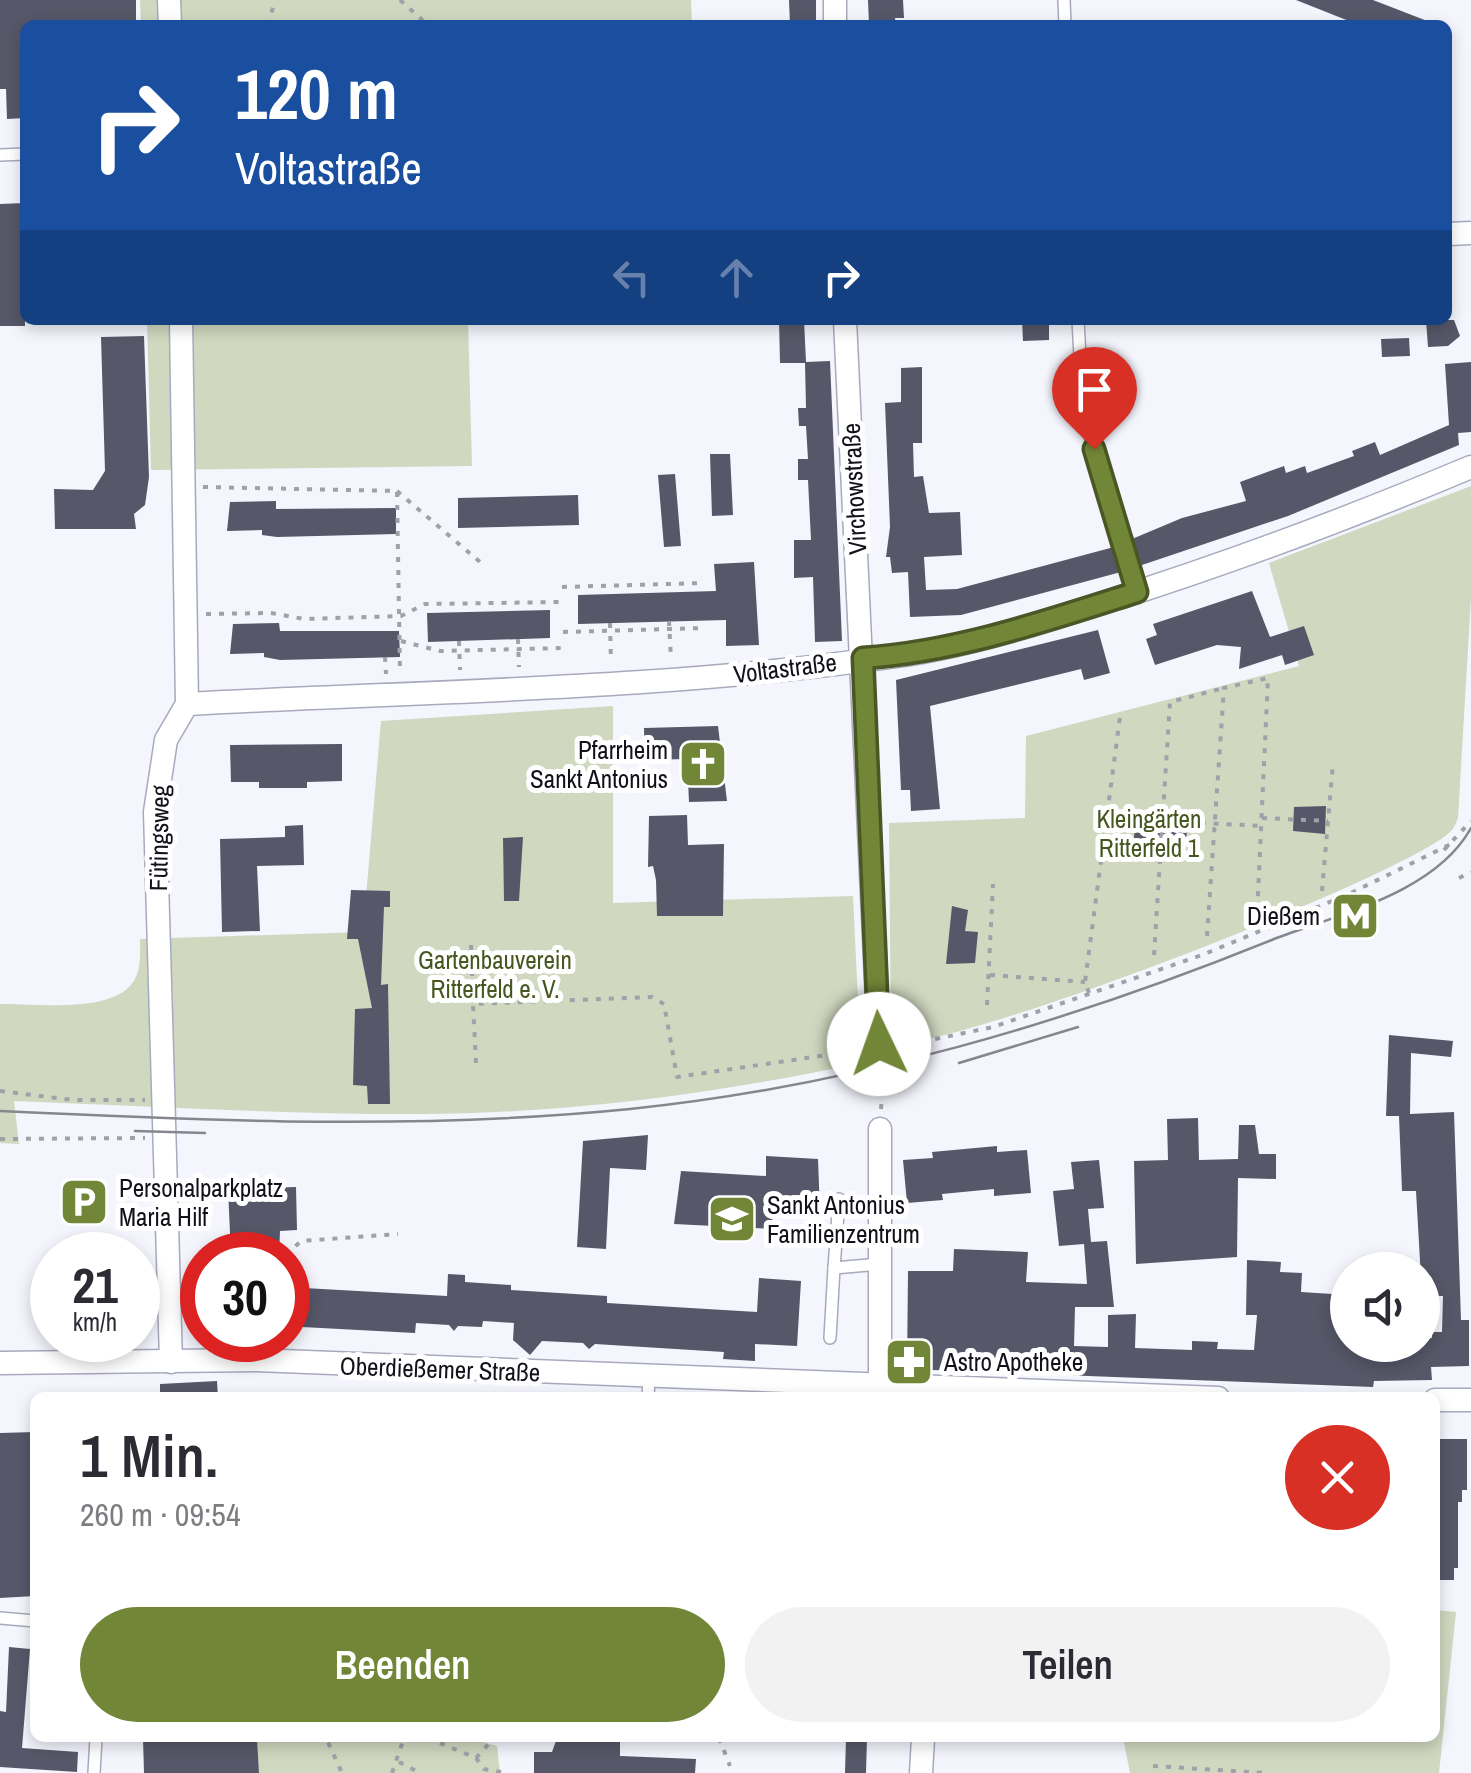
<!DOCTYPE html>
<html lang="de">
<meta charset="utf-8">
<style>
body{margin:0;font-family:"Archivo Narrow",sans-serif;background:#f2f2f3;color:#2b2b33;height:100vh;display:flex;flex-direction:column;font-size:38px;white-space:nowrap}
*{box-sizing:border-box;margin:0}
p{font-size:32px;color:#7c7c81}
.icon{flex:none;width:55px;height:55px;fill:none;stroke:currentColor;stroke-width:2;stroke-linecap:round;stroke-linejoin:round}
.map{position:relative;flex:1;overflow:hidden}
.panel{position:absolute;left:30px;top:1392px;width:1410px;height:350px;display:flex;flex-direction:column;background:#fff;border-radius:15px;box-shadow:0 5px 15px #0003}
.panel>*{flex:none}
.banner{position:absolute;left:20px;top:20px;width:1432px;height:305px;border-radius:15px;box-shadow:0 5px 15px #0003;background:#1a4fa0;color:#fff;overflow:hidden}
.controls{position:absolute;left:1330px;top:1252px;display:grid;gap:20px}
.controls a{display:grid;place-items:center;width:110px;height:110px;border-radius:50%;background:#fff;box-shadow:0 5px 15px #0003;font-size:50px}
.speed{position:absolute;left:30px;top:1232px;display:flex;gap:20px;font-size:50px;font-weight:700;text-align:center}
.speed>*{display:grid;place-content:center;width:130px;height:130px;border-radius:50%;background:#fff;box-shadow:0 5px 15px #0003;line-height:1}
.speed small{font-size:25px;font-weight:400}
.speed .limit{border:15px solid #d22;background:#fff;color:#111}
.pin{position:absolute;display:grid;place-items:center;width:85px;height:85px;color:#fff;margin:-102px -42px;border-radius:50% 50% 50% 0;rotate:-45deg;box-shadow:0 0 10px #0007}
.pin .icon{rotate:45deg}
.me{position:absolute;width:110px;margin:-55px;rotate:357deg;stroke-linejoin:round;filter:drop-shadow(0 0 8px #0008)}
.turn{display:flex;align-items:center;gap:35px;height:210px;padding:0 50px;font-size:45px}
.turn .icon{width:130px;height:130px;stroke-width:2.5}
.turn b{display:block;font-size:70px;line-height:85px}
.lanes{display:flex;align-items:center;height:95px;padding:0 50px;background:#0003;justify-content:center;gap:50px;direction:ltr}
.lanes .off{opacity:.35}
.round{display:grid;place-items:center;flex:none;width:105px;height:105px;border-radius:52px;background:#f2f2f3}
.headline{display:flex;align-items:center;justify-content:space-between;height:170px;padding:0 50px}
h1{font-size:60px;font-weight:600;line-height:75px}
.button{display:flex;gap:20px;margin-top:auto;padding:20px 50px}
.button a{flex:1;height:115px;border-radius:60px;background:#728637;color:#fff;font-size:40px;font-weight:600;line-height:115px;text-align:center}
.button a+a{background:#f2f2f3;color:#2b2b33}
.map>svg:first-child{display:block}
.green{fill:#d0d8c0}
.building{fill:#565869}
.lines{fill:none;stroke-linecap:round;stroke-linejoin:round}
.service-casing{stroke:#a7aabd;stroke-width:14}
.minor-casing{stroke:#a7aabd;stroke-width:25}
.path{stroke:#a0a1a9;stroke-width:4;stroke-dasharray:5 8;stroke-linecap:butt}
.service{stroke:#fff;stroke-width:11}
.minor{stroke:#fff;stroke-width:22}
.tram{stroke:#86878e;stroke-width:2.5}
.route-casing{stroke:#4a5724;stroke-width:25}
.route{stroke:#728637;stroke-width:18}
.labels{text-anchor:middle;stroke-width:10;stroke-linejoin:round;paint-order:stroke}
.street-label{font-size:25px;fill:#111219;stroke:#fff}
.poi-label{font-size:25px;fill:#111219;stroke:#fff;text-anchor:start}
.park-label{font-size:25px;fill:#47551f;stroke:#fff}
</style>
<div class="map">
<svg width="1471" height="1773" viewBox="0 0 1471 1773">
<rect width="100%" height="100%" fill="#f4f5fd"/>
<g class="green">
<polygon points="140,0 691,0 692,25 141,25"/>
<polygon points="147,320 468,320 472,466 151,470"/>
<path d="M1471 486V598L1458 818C1456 822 1455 827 1451 831 1411 874 942 1056 891 1042L889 823 1025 818 1026 736 1299 666 1269 563Z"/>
<path d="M613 706V903L853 896 861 1063C719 1093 576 1112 432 1114 293 1115 153 1106 14 1101L19 1144 0 1143V1004C36 1003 127 1017 138 971 141 961 140 949 140 939L363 932 381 721Z"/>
<polygon points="1435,1610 1456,1612 1439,1773 1130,1773 1123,1738 1435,1738"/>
<polygon points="257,1738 469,1738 497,1746 500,1773 259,1773"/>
</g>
<g class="building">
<polygon points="0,0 136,0 136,25 25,25 25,118 7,119 6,89 0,89"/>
<polygon points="789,0 816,0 816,25 790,25"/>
<polygon points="868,0 903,0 904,18 895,18 896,25 869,25"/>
<polygon points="1296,0 1373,0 1435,24 1359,25"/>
<polygon points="25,203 25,326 0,326 0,204"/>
<polygon points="779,320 804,320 806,362 830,361 842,641 815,642 813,577 794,578 794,540 811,540 808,480 798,480 798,459 808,459 806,426 799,426 798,408 806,408 805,363 780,363"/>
<polygon points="1022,320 1049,320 1049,340 1023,341"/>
<polygon points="1426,320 1454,320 1460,336 1448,346 1428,347"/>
<polygon points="144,336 149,477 145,505 134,514 136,529 55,529 54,489 93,490 105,471 101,337"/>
<polygon points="1409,338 1410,356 1382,357 1381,339"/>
<polygon points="1471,362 1471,432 1458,433 1459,445 1288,516 1139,566 1132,539 1182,518 1246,501 1240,482 1284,466 1286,473 1305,466 1307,473 1354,456 1352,451 1375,442 1380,455 1449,425 1445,364"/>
<polygon points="922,367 922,443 913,443 914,477 923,476 929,513 960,512 962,555 924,557 926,590 957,589 1114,547 1121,572 961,615 910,617 908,572 892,573 890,557 886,557 890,527 885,403 901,402 901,368"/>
<polygon points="710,454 730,454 733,515 712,516"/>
<polygon points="675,474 681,546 664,547 658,475"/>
<polygon points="578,495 579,525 458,528 458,498"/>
<polygon points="276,501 276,509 396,508 396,534 277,537 262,535 262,530 227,531 230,502"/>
<polygon points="754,562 759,645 726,646 726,620 578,624 578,595 716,591 714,564"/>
<polygon points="1252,591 1270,637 1304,626 1314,655 1285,665 1282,655 1239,669 1241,647 1217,645 1155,665 1146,639 1157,635 1153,624"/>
<polygon points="550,610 550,638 428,642 427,613"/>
<polygon points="279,623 280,631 399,631 400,657 280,660 264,657 264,653 230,654 233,624"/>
<polygon points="1098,630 1110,673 1084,680 1081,669 930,706 940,809 911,811 910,790 901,790 896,680"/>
<polygon points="718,726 727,801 689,802 687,759 645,760 644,728"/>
<polygon points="342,744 342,781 307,782 307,788 259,788 259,782 231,782 230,745"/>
<polygon points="1326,806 1325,834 1293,831 1294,807"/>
<polygon points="687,815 688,845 724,844 723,916 657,916 656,880 653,866 648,867 649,816"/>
<polygon points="303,825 304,865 257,866 260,931 222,932 220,839 285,837 285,826"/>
<polygon points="1135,825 1187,828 1186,844 1134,838"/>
<polygon points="523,837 519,901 504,901 503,838"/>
<polygon points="351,890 390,891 390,907 384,907 381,985 388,984 390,1104 368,1104 367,1086 353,1085 355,1009 372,1008 358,939 347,939"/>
<polygon points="952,906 968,910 965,931 978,932 975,963 946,964"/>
<polygon points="1389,1035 1453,1041 1451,1057 1411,1053 1410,1114 1454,1112 1461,1320 1469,1320 1469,1366 1431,1367 1432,1380 1374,1381 1373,1387 907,1369 908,1271 953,1271 954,1249 1028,1252 1026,1282 1087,1284 1084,1244 1059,1246 1053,1191 1074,1189 1071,1162 1099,1160 1104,1208 1088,1209 1091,1242 1107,1241 1114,1307 1075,1307 1074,1346 1108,1347 1108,1315 1136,1314 1135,1348 1192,1350 1192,1341 1218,1342 1217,1349 1254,1350 1257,1315 1246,1315 1247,1260 1281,1262 1280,1272 1302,1273 1301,1292 1348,1295 1348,1345 1422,1345 1422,1338 1432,1338 1432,1332 1442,1332 1443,1296 1422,1296 1416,1191 1402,1191 1399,1116 1386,1116"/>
<polygon points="1198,1118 1199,1160 1238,1159 1239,1125 1255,1125 1259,1154 1276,1154 1276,1179 1238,1178 1237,1257 1136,1264 1134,1161 1168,1160 1167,1119"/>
<polygon points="648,1135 646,1170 610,1168 606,1249 577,1247 583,1141"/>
<polygon points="997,1146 997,1152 1027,1150 1031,1193 994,1196 994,1189 942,1194 943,1200 907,1203 903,1160 933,1158 932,1152"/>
<polygon points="766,1156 818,1159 820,1212 773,1209 772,1229 674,1224 681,1171 766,1176"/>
<polygon points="296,1187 297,1230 280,1231 279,1255 231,1255 228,1189"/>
<polygon points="448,1274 465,1275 465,1282 511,1285 511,1290 607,1296 607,1303 757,1312 759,1278 801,1281 797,1346 755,1344 755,1361 723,1359 724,1352 595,1344 589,1349 583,1343 542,1341 530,1355 513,1340 514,1323 483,1321 482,1327 458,1326 454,1331 449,1325 416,1323 415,1333 302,1327 304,1288 447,1296"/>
<polygon points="217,1381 218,1398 160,1398 160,1384"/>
<polygon points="35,1432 35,1596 0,1598 0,1433"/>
<polygon points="1437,1439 1467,1439 1467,1490 1462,1490 1462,1502 1458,1502 1458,1568 1454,1568 1454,1580 1435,1580"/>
<polygon points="9,1647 30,1649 22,1748 78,1752 77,1772 0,1767 0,1711 6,1712"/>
<polygon points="143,1738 257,1738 259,1773 144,1773"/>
<polygon points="557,1738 620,1738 620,1756 696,1759 695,1773 534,1773 534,1752 552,1752"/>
<polygon points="846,1738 867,1738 866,1773 845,1773"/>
</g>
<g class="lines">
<g class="service-casing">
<g id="service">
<polyline points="1064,0 1065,25"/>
<polyline points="0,155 25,154"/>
<polyline points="1078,320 1083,413 1137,592"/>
<polyline points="839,1199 834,1268 880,1264"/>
<polyline points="830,1338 834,1268"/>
<polyline points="648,1398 649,1376"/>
<polyline points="0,1618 35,1621"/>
<polyline points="94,1773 96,1738"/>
</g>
</g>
<g class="minor-casing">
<g id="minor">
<polyline points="169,0 170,25"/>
<polyline points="835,0 835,25"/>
<polyline points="1448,234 1471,233"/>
<polyline points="845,320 879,1044"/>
<path d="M187 704C423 691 663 690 897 656 968 646 1040 623 1109 601 1232 562 1352 517 1471 467"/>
<polyline points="171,1362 155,812 166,740 187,704 181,320"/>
<polyline points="0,1363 256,1360 1218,1398"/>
<polyline points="880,1386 880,1129"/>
<polyline points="1435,1400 1471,1400"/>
<polyline points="921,1773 923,1738"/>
</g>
</g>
<g class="path">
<polyline points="400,0 428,25"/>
<polyline points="268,25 275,0"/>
<polyline points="203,487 397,491 400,673"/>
<polyline points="397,491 480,562"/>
<polyline points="562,587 703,583"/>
<polyline points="206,614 271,613 304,619 401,616 425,604 562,602"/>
<polyline points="669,621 671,659"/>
<polyline points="610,623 611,662"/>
<polyline points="563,632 705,628"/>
<polyline points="518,639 519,667"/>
<polyline points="401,641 440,651 564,648"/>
<polyline points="459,641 460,670"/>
<polyline points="385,657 386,674"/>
<polyline points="1262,818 1328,821"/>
<polyline points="1163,830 1186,822 1262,826"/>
<polyline points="1106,842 1161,848"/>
<polyline points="1444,850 1471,821"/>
<polyline points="1459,878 1471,872"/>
<polyline points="1322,891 1333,763"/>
<polyline points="1207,936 1224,688 1268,678 1257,916"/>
<polyline points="471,945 473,1004"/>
<polyline points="1154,955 1170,702 1224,688"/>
<polyline points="990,975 1085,982"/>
<polyline points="1089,993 1085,982 1120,717"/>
<polyline points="987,1005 993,884"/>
<polyline points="897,1047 993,1027 1202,955 1349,894 1451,844"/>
<polyline points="476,1063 473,1004 652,997 664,1004 677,1077 861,1050"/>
<polyline points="0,1091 73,1100 145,1100"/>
<polyline points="881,1109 884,1064"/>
<polyline points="0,1139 145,1138"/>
<polyline points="286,1255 301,1241 398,1234"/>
<polyline points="304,1738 327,1740 342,1773"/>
<polyline points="428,1738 476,1758 484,1769 506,1773"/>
<polyline points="496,1738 521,1738"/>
<polyline points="719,1738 730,1766"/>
<polyline points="476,1758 494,1738"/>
<polyline points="399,1762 420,1773"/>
<polyline points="1153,1766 1266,1773"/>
<polyline points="392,1773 404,1738"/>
</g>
<use href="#service" class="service"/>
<use href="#minor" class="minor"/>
<g class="tram">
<polyline points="959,1063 1078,1027"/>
<path d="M0 1111C209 1121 421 1130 630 1109 853 1086 1067 1023 1274 939 1339 914 1435 893 1471 828"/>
<polyline points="135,1131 205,1133"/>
</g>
</g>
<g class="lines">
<g class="route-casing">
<path id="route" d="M879 1044 863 658C956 652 1049 620 1137 592L1094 449"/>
</g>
<use href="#route" class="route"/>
</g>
<defs>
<g id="church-square" transform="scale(2.5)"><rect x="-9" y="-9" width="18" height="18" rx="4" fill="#728637" stroke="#fff"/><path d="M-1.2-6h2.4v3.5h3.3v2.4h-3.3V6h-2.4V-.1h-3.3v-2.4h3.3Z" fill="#fff"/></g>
<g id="metro-square" transform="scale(2.5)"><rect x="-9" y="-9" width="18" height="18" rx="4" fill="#728637" stroke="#fff"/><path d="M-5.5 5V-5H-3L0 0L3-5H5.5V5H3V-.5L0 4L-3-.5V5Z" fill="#fff"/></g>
<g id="parking-square" transform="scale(2.5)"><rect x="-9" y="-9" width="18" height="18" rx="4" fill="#728637" stroke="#fff"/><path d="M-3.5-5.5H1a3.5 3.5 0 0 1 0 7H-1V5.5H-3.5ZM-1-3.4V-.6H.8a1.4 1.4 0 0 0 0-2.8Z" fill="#fff"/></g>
<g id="school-square" transform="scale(2.5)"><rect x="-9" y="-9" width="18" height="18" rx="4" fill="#728637" stroke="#fff"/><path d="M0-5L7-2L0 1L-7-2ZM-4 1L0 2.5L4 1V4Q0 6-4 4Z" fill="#fff"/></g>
<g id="pharmacy-square" transform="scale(2.5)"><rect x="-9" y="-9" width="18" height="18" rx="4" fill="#728637" stroke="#fff"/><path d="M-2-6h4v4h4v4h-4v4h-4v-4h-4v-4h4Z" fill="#fff"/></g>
</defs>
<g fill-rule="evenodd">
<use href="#church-square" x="703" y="764"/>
<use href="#metro-square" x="1355" y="916"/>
<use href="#parking-square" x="84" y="1202"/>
<use href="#school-square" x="732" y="1219"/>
<use href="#pharmacy-square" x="909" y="1362"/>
</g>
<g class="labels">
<g class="street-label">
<text transform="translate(854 489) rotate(-93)" y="9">Virchowstraße</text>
<text transform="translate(785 668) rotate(-7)" y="9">Voltastraße</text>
<text transform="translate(159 838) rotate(-89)" y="9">Fütingsweg</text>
<text transform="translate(440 1369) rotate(2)" y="9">Oberdießemer Straße</text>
</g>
<g class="poi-label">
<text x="668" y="759" text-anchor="end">Pfarrheim<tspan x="668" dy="29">Sankt Antonius</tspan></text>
<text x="1320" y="925" text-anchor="end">Dießem</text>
<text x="119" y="1197">Personalparkplatz<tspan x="119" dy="29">Maria Hilf</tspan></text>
<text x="767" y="1214">Sankt Antonius<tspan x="767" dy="29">Familienzentrum</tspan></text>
<text x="944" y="1371">Astro Apotheke</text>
</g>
<g class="park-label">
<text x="1149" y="828">Kleingärten<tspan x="1149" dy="29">Ritterfeld 1</tspan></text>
<text x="495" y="969">Gartenbauverein<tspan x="495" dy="29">Ritterfeld e. V.</tspan></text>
</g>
</g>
</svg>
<div class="controls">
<a><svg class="icon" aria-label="sound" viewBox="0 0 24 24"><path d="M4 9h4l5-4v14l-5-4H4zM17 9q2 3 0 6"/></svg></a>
</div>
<div class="speed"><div>21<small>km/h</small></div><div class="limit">30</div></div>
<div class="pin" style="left:1094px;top:449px;background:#d93025"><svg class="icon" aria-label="arrive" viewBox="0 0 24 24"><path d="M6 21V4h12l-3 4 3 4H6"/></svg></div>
<svg class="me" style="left:879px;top:1044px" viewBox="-20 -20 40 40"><circle r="19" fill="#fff"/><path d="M0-13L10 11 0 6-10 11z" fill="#728637"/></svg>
<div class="banner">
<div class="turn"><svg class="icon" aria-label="right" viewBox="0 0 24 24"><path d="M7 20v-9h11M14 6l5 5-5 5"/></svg><div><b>120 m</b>Voltastraße</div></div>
<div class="lanes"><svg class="icon off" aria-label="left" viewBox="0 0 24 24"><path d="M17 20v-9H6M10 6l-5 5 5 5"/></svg><svg class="icon off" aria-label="ahead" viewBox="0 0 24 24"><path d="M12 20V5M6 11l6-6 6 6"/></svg><svg class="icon" aria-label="right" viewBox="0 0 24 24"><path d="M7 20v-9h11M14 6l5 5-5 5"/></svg></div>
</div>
<section class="panel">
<div class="headline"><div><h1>1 Min.</h1><p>260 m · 09:54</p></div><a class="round" style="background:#d93025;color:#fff"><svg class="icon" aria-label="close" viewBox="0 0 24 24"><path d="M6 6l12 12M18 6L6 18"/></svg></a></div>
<div class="button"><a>Beenden</a><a>Teilen</a></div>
</section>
</div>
